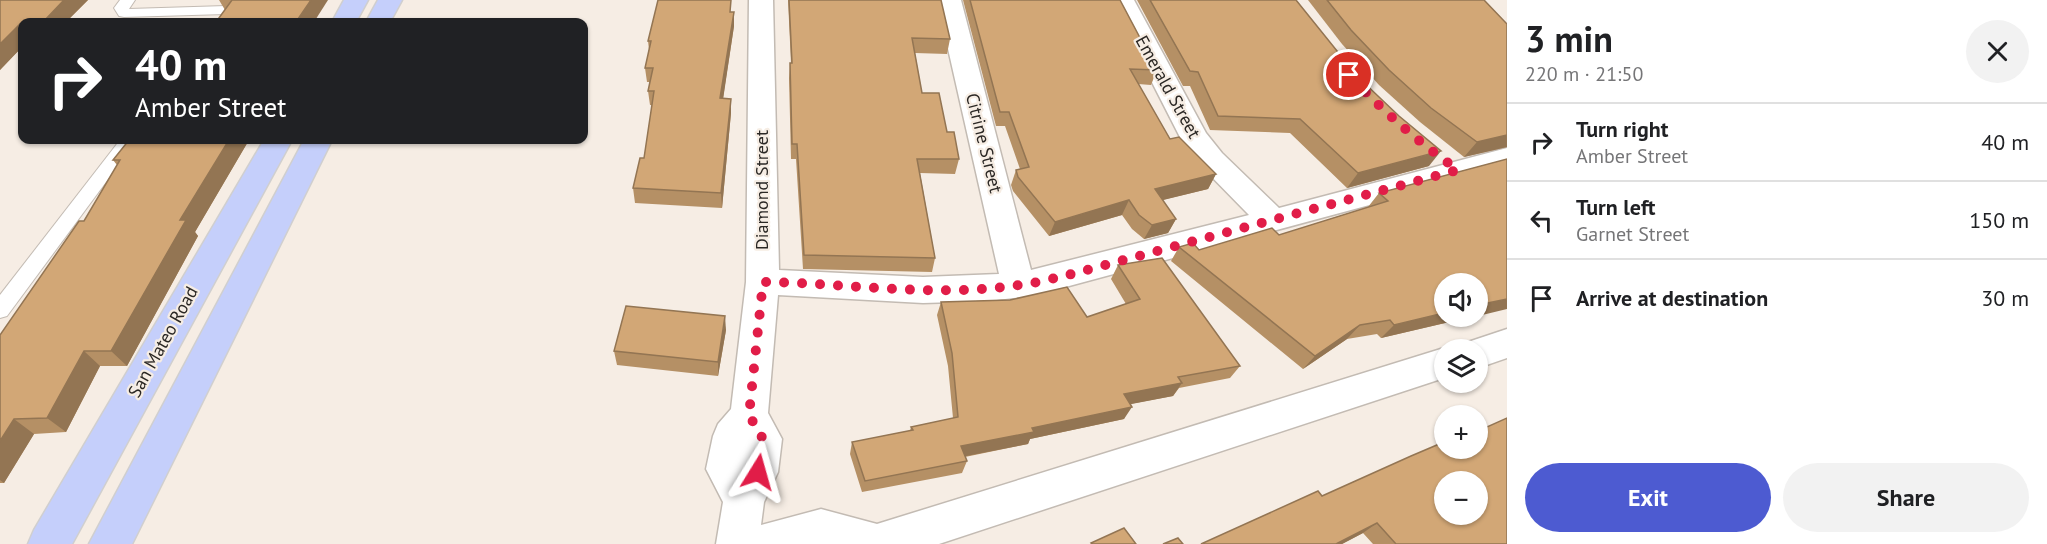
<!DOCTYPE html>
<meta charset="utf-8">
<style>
body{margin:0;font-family:"PT Sans",sans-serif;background:#f2f2f2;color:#202124;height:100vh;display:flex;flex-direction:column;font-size:22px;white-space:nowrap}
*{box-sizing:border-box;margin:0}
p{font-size:20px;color:#757577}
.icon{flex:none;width:33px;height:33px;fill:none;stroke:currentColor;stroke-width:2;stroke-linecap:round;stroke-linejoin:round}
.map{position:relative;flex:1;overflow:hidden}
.details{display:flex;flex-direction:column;background:#fff;width:540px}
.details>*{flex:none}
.guide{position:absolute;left:18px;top:18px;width:570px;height:126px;border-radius:12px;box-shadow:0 2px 4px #0004;background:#202124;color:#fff;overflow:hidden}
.controls{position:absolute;left:1434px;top:273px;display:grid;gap:12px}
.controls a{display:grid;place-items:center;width:54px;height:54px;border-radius:50%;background:#fff;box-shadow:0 2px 4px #0004;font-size:30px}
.pin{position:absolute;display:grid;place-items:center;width:51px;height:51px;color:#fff;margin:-26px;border:3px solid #fff;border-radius:50%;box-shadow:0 2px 6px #0007}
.me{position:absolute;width:66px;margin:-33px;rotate:8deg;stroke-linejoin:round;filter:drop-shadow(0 0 4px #0008)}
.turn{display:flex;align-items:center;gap:21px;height:126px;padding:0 18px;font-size:27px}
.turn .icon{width:78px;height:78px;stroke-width:2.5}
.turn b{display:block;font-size:42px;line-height:51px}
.round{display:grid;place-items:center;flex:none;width:63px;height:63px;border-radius:32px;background:#f2f2f2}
.headline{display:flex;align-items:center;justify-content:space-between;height:102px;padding:0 18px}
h1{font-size:36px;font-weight:700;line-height:45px}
.button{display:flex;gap:12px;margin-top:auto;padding:12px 18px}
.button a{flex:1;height:69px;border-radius:36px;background:#4d5bd1;color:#fff;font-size:24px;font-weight:700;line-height:69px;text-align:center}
.button a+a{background:#f2f2f2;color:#202124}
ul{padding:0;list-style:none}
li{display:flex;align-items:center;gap:18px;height:78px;padding:0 18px;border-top:2px solid #e0e0e0}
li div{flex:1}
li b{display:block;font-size:22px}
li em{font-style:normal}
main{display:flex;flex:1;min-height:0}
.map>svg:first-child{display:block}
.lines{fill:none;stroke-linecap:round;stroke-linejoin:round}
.service-casing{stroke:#c3bbb3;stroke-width:2}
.minor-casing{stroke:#c3bbb3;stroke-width:3}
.primary-casing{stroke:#d0cfcf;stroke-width:3}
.service{fill:#fff;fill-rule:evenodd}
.minor{fill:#fff;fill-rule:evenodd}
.primary{fill:#c5cffb;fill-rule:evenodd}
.wall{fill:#b59065}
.shaded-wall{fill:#937553}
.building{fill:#d2a776;stroke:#937553;stroke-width:1.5;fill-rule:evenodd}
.route{stroke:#e11d48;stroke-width:10;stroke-dasharray:0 18}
.labels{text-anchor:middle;stroke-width:4.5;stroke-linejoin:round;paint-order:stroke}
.street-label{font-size:18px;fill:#2a2724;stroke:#f6ede4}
</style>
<main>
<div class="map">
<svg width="1507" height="544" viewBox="0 0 1507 544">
<rect width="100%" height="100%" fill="#f6ede4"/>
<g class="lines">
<g class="service-casing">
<g id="service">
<polygon points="120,0 135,0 129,9 226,6 233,10 226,14 124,17 119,16 114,8"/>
<polygon points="120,140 137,140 7,316 0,318 0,295"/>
</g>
</g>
<g class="minor-casing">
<g id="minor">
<polygon points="749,0 773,0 779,270 923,277 999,274 937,0 961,0 1031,270 1249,215 1202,167 1184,145 1110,0 1134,0 1206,133 1222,153 1279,208 1507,148 1507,168 1032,296 988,301 923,303 778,295 768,413 782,439 778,472 764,502 761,525 821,509 877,524 1444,348 1448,350 1444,350 1444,378 939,544 716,544 723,502 706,469 713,436 718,424 731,409 746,282"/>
<polygon points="1507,329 1507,358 1478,368 1478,350 1462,350 1465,343"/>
</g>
</g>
<g class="primary-casing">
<g id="primary">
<polygon points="344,0 368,0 356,22 332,22"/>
<polygon points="378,0 402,0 390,22 366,22"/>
<polygon points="264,140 292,140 72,544 28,544 34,530"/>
<polygon points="304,140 332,140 132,544 89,544"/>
</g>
</g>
<use href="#service" class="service"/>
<use href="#minor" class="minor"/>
<use href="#primary" class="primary"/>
</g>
<g class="wall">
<polygon points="0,0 88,0 66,22 22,22 22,47 0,70"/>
<polygon points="219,0 328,0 225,10"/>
<polygon points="788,0 941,0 950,39 947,54 915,53 922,93 947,132 959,159 955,174 920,173 935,258 932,272 803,269 796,159 791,159 789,78 790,63 791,63"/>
<polygon points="963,0 1120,0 1157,70 1151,85 1138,84 1170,139 1216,174 1208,189 1162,200 1176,219 1168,233 1144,239 1132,229 1122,215 1049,236 1013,191 1011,185 1016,170 1020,169 1005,126 996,126"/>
<polygon points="1137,0 1296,0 1429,166 1347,188 1290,133 1210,130 1190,86 1183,86"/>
<polygon points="1308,0 1484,0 1507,24 1507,147 1464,157 1420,122 1379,85 1342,44"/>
<polygon points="732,12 734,12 734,26 723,98 731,113 722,208 635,203 633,188 644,158 652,105 650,105 648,91 650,82 647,82 645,68 649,50 648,41"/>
<polygon points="129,140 249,140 195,232 198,236 127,366 100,366 66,432 34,434 4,483 0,483 0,335 84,221 117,165 113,160"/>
<polygon points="1507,159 1444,316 1475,316 1381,338 1377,334 1347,339 1303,369 1171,261 1179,247 1199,250 1279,235 1368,207 1379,193"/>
<polygon points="1118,265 1240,366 1230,378 1179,388 1173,396 1130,404 1124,419 1030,439 1028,444 965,457 967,461 962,473 862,492 850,454 852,442 910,431 911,427 953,418 948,366 937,315 941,302 1087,317 1126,304 1111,279"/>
<polygon points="726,330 718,376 617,365 614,351"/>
<polygon points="1322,496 1507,544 1373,544 1363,533 1342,544 1201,544"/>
</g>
<g class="shaded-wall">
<polygon points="64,0 88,0 66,22 45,22 44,21"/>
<polygon points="311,0 328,0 314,22 296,22"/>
<polygon points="734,12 734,26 721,113 720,98"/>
<polygon points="24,20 26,22 22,22 22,47 0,70 0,44"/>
<polygon points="731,99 731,113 722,208 721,193"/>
<polygon points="1507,135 1507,147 1464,157 1477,142"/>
<polygon points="229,140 249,140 195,232 198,236 127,366 111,351 180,220"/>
<polygon points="1441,151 1429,166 1347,188 1358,173"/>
<polygon points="1216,174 1208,189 1147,204 1155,189"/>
<polygon points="1129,200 1122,215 1049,236 1055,222"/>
<polygon points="1176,219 1168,233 1144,239 1152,225"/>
<polygon points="1507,299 1507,309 1478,316 1478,305"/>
<polygon points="1444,313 1444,316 1475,316 1381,338 1394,325"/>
<polygon points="725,316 726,330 718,376 718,362"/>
<polygon points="1360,325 1347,339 1303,369 1315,356"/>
<polygon points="84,351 100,366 66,432 47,418"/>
<polygon points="1182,383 1173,396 1116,407 1124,394"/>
<polygon points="1132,407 1124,419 1030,439 1028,444 956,458 961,446 1032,428"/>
<polygon points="14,419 34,434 4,483 0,480 0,441"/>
<polygon points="1377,523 1363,533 1342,544 1336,544"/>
</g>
<g class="building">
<polygon points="0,0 64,0 44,21 24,20 0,44"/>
<polygon points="232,0 311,0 296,22 216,22"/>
<polygon points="658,0 731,0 730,12 734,12 720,98 731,99 721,193 633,188 640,158 644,158 654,91 648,91 653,68 645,68 651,41 648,41"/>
<polygon points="789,0 941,0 950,39 912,38 922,93 939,93 947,132 954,132 959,159 917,159 935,258 804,255 797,144 792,144 790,63 792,63"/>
<polygon points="970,0 1120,0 1157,70 1130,69 1170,139 1179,137 1216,174 1155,189 1176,219 1152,225 1139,215 1129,200 1055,222 1018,177 1016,170 1029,167 1009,112 1000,112"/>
<polygon points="1150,0 1296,0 1358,77 1399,116 1441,151 1358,173 1300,119 1218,116 1198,72 1190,71"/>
<polygon points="1327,0 1484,0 1507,24 1507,135 1477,142 1431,108 1389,70 1351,30"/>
<polygon points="129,140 229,140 180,220 186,220 111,351 84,351 47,418 14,419 0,441 0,335 79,221 84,221 120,160 113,160"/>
<polygon points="1507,159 1507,299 1478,305 1478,284 1444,284 1444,313 1394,325 1390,320 1360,325 1315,356 1179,247 1193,243 1199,250 1272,228 1279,235 1388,201 1379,193"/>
<polygon points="1162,258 1240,366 1178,377 1182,383 1124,394 1132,407 1032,428 1034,432 961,446 967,461 865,481 852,442 913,430 911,427 958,417 952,353 941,302 1010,300 1067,287 1087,317 1140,299 1118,265"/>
<polygon points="626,306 725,316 718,362 614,351"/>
<path d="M1507 418V544H1396L1377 523 1336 544H1201L1318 491 1322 496 1411 456 1444 442V448H1478V431ZM1444 482H1478V514H1444Z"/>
<polygon points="1124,528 1136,544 1092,544 1091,543"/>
<polygon points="1178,538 1183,544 1163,544"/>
</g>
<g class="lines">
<path class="route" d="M758 472 763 439 749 415 763 282C847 283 935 298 1019 285 1037 283 1055 278 1072 274L1458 170C1418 142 1383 111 1349 75"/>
</g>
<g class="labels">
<g class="street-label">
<text transform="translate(1168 87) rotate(61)" y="6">Emerald Street</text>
<text transform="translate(984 143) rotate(76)" y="6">Citrine Street</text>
<text transform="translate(762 190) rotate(-90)" y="6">Diamond Street</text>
<text transform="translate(163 342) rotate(-61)" y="6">San Mateo Road</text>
</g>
</g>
</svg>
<div class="controls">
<a><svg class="icon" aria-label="sound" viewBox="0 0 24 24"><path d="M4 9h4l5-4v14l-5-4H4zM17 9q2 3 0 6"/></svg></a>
<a><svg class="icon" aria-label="layers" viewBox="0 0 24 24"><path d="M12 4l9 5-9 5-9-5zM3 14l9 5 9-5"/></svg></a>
<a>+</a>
<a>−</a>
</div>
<div class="pin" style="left:1349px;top:75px;background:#d93025"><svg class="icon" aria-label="arrive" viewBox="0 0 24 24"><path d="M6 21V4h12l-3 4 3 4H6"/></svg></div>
<svg class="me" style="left:758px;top:472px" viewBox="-20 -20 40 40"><path d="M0-17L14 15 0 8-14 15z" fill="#e11d48" stroke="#fff" stroke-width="4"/></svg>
<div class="guide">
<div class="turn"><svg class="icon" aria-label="right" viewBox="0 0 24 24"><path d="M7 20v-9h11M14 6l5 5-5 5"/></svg><div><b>40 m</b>Amber Street</div></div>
</div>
</div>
<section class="details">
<div class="headline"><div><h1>3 min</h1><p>220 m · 21:50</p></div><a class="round"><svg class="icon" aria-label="close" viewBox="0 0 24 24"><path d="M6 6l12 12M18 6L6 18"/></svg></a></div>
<ul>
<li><svg class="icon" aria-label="right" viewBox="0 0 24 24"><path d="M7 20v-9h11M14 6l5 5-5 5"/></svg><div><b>Turn right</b><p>Amber Street</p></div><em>40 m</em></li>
<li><svg class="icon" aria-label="left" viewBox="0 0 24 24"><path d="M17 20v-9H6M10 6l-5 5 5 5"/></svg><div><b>Turn left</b><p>Garnet Street</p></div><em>150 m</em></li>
<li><svg class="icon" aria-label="arrive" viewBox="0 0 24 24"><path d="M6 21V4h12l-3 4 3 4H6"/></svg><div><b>Arrive at destination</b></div><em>30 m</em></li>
</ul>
<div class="button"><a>Exit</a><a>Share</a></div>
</section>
</main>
